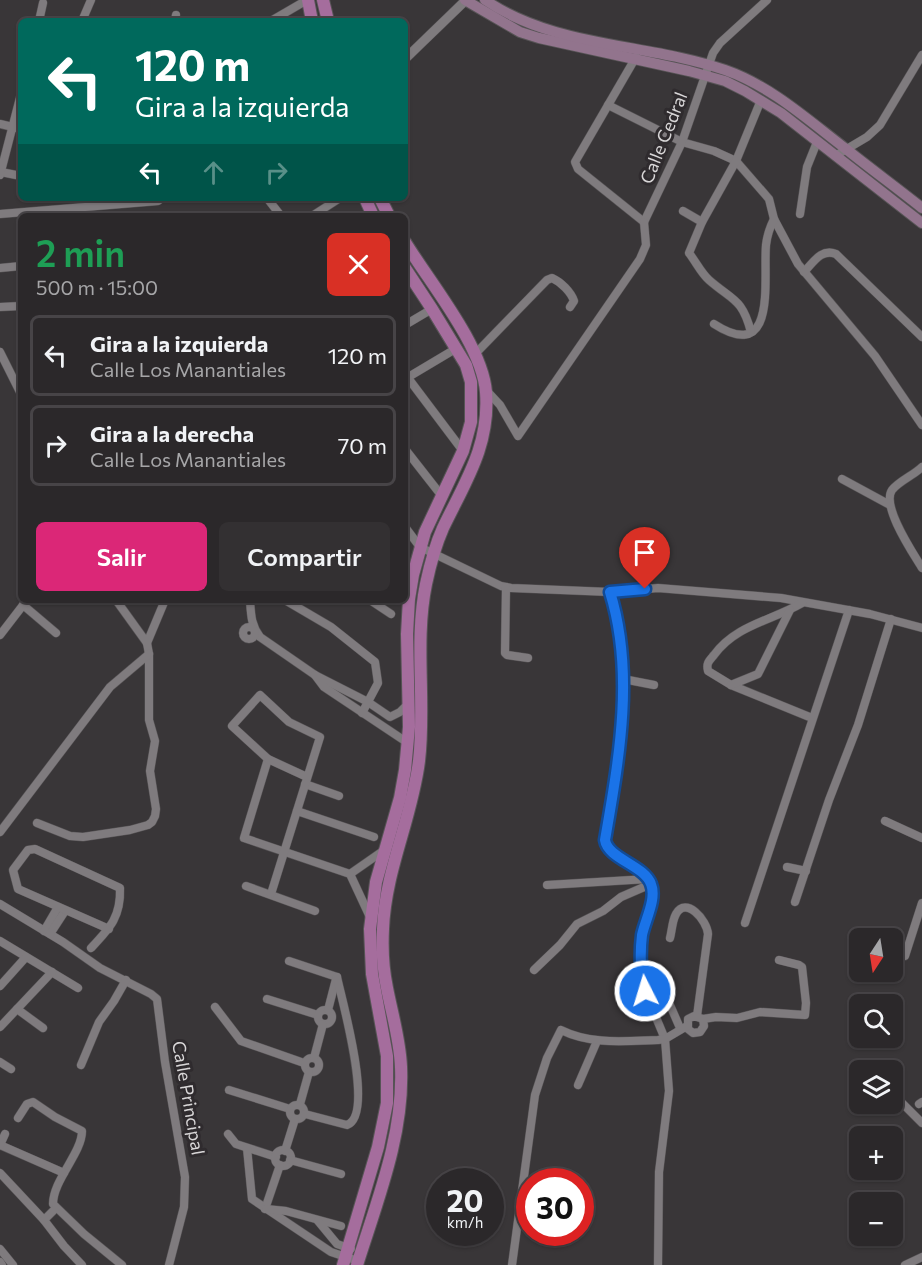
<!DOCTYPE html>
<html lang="es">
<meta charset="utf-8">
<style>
body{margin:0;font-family:Commissioner,sans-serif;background:#333032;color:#f1f3f6;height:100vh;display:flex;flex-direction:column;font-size:22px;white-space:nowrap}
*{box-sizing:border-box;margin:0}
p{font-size:20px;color:#a6a6a8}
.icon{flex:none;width:33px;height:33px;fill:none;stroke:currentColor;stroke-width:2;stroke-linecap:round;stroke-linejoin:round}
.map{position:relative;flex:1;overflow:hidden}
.panel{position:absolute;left:18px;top:213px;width:390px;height:390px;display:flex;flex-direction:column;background:#2b282a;border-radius:9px;box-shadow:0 2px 4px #0004,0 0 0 2px #474447}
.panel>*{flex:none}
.guide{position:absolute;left:18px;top:18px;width:390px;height:183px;border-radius:9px;box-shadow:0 2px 4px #0004,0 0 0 2px #474447;background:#00695c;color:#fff;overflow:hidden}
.needle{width:39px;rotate:192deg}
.tools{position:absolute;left:849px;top:928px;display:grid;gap:12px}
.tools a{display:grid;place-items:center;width:54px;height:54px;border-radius:9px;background:#2b282a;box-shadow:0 2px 4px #0004,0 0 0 2px #474447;font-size:30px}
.speed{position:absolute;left:426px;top:1168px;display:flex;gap:12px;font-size:30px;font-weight:700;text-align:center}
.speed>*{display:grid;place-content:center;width:78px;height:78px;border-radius:50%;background:#2b282a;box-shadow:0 2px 4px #0004,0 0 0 2px #474447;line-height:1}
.speed small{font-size:15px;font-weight:400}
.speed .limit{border:9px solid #d22;background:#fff;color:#111}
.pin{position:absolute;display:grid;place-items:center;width:51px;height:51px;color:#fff;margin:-62px -26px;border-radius:50% 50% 50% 0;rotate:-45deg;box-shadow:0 0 6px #0007}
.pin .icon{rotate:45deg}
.me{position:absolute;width:66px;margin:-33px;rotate:355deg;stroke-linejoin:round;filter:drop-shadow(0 0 4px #0008)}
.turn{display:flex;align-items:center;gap:21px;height:126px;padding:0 18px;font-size:27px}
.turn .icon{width:78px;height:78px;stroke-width:2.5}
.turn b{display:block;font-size:42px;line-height:51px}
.lanes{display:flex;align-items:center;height:57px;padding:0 18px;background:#0003;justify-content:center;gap:30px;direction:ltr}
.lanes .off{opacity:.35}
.round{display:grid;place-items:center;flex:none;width:63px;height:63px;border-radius:9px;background:#333032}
.summary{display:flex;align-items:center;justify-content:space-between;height:102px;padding:0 18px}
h1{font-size:36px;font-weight:600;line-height:45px;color:#1e9e55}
.button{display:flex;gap:12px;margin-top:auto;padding:12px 18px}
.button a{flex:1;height:69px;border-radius:9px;background:#db2777;color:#fff;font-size:24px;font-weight:600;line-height:69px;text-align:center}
.button a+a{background:#333032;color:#f1f3f6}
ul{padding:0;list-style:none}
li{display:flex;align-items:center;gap:18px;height:81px;margin:0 12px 9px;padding:0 6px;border:3px solid #474447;border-radius:9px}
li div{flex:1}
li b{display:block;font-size:22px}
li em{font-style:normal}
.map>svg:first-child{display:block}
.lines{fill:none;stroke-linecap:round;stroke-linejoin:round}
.minor-casing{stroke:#575456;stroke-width:9}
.tertiary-casing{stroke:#575456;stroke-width:10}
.secondary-casing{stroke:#575456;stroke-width:12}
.primary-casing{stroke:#575456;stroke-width:14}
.minor{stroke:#7f7b7e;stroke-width:8}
.tertiary{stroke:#7f7b7e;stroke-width:9}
.secondary{stroke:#92748d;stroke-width:10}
.primary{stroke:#a56d9d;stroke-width:12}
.route-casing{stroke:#114b97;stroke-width:15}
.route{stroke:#1a73e8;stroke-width:10}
.labels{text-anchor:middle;stroke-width:6;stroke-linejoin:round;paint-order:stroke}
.street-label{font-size:18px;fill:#d8d6d7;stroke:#2f2b2e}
</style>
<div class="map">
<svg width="922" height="1265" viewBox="0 0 922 1265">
<rect width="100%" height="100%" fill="#393638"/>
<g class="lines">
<g class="minor-casing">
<g id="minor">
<polyline points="39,21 43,3"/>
<polyline points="82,21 91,0"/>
<polyline points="175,21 176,15"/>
<polyline points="271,21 307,0"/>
<polyline points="636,57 575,162 578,169 644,222"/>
<polyline points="608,105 682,142 714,151 736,161 769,199 774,219 798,264 875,356 922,425"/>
<polyline points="0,124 21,129"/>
<polyline points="835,156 867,137 880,125 922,55"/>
<polyline points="1,172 21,176"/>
<polyline points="0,175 21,94"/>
<polyline points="267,198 281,216"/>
<polyline points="683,211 702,222"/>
<polyline points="0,214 158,201 162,198"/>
<polyline points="800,214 807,167 817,142"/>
<polyline points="312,216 340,198"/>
<polyline points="644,222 682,142 713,53 720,43 767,0"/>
<polyline points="0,268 21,266"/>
<path d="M804 272C813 263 821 248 836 254L922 337"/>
<polyline points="0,307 21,306"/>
<path d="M714 324C778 365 763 279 766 245 767 236 770 227 774 219"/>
<polyline points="405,325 432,309"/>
<path d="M751 332C742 298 733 301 709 280 701 273 696 262 689 253L702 222 736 161 761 100"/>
<polyline points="0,352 21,394"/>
<path d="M476 353 547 280 552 278C561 282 571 292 574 301L570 307"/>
<polyline points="405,374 463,451"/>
<polyline points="405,379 457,348"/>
<polyline points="486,390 500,405 518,436 640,259 646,245 644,222"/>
<polyline points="405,449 441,495"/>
<path d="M922 467C914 475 899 481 892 490 881 506 913 553 922 568"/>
<polyline points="842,479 890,505"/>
<polyline points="405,527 420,547 501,586 511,588 610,592 658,588 781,598 870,614 922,628"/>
<polyline points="506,587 505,653 507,655 528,658"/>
<path d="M610 592C627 647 626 710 617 766 613 791 605 818 605 843L608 849 641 872 648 879 653 890 642 939V977L645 991 665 1039 669 1091 659 1172 658 1265"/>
<path d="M250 600C251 615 251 625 260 637L315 675 368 702 390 717 400 712 408 704"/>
<polyline points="285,600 331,627 375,662 378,683 362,713"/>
<polyline points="370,600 391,614"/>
<path d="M802 603C771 621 736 625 714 655 709 661 706 663 708 671L731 685 812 718"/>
<polyline points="23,605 56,633"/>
<circle cx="249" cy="633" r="6"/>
<polyline points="0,635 27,600"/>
<polyline points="147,643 165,600"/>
<polyline points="315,675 324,687 408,743"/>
<polyline points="623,679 654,685"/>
<polyline points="731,685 758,674 790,610"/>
<polyline points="268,759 244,838 350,874 370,917"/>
<polyline points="305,784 339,796"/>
<polyline points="297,811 374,837"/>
<polyline points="885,821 922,838"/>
<polyline points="37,823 70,836 83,837 130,830 148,825 152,822 155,816 156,809 150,771 155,741 149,720 149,654 147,643 116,600"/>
<polyline points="0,832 110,687 149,654"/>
<polyline points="787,867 806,871"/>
<polyline points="350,874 383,851"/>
<polyline points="547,885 648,879"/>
<polyline points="246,886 315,911"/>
<polyline points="271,894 320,737 289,722 260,695 232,726 268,759 307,777"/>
<polyline points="795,902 829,800 858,725 891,619"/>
<polyline points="0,904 63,942 100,968 151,994 157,999 165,1062 185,1177 184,1207 169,1265"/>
<polyline points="745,923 849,610"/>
<polyline points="44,931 58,907"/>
<polyline points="50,934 65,911"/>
<path d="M670 938C672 931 672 921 676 914 686 896 707 920 708 934L697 1016"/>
<polyline points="0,941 78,988"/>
<path d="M91 948C110 928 121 917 120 888L35 849 28 850 13 870 18 889 109 929"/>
<polyline points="905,956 922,903"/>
<polyline points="289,961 337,977"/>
<polyline points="534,970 560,945 577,924 603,911 621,897 651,884"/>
<polyline points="0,986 26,957"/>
<polyline points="267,999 318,1015"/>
<polyline points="670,1005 680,1028"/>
<polyline points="215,1007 241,1041 304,1063"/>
<polyline points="17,1009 43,1028"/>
<circle cx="325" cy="1017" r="7"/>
<polyline points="328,1010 336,979"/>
<polyline points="703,1019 704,1026 700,1032 693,1033 688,1029 688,1019 694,1016 703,1019 716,1017 737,1018 760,1012 805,1015 806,1003 802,967 799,965 779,960"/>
<polyline points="0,1027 52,972"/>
<circle cx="312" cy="1065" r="7"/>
<polyline points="314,1058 323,1024"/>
<polyline points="0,1062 11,1069"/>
<polyline points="81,1065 99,1022 114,1001 126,980"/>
<polyline points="578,1085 597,1041"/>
<polyline points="229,1090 290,1109"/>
<polyline points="892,1093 922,1123"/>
<polyline points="300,1104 309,1072"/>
<polyline points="919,1104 922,1102"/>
<circle cx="297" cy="1112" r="7"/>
<path d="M305 1114 347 1125C375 1115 342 1001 337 977"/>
<path d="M18 1118 27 1104 33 1102 55 1117 82 1131C82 1153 53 1180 53 1204L84 1234 122 1265"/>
<polyline points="228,1134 236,1144 276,1157"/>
<polyline points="0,1145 64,1173"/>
<polyline points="0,1145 5,1134"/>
<polyline points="247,1148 252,1199 331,1252 358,1261"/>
<circle cx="283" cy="1158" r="8"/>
<polyline points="285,1151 295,1119"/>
<polyline points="290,1160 341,1174"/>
<polyline points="0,1173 44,1220"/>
<polyline points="56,1208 44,1220 64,1246 82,1265"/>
<polyline points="265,1209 280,1165"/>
<polyline points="266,1209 286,1211 341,1226"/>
<polyline points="318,1221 337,1244 351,1249"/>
<polyline points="0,1249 13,1265"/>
<polyline points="0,1262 2,1265"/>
<path d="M512 1265 535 1095 547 1058 561 1030C591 1045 625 1041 658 1040L665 1039 687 1026"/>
<polyline points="905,1265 922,1257"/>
</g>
</g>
<g class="tertiary-casing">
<polyline id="tertiary" points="405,59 466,0"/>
</g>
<g class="secondary-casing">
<g id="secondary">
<polyline points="465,0 520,32 539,38 689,71 725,81 745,91 781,113 922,223"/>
<path d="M485 0C555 48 647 43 725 70 771 86 808 120 846 149 871 169 897 188 922 208"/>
</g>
</g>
<g class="primary-casing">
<g id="primary">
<polyline points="308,0 312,21"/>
<polyline points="323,0 328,21"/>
<polyline points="365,198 373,216"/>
<polyline points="380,198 389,216"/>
<polyline points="343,1265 378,1147 387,1103 387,1056 372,974 370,929 376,882 400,798 405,770 409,727 407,634 409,599 413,575 425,532 463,451 471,422 471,382 466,365 432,309 405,268"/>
<path d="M357 1265C377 1201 404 1135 401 1067 400 1040 392 1014 387 988 383 969 382 948 383 929 385 871 412 818 419 761 426 703 414 642 426 584 430 565 435 546 443 528 465 482 490 446 486 392 482 345 430 283 405 242"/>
</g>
</g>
<use href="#minor" class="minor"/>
<use href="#tertiary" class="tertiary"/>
<use href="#secondary" class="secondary"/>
<use href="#primary" class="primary"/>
</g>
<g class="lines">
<g class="route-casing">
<path id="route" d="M645 991C640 975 640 951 642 935 645 920 657 899 651 884 644 865 608 859 605 840 619 759 635 673 610 592L645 589"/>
</g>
<use href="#route" class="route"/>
</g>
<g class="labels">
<g class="street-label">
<text transform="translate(664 138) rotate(-68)" y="6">Calle Cedral</text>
<text transform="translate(188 1098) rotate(80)" y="6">Calle Principal</text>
</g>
</g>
</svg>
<div class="tools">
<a><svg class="needle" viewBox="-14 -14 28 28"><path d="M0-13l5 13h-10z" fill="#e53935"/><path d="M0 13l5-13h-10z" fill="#a6a6a8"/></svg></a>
<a><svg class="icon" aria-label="search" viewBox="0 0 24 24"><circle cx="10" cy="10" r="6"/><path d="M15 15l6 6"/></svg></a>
<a><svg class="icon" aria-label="layers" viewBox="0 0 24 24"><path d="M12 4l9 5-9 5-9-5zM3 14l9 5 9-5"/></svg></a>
<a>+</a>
<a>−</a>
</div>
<div class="speed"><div>20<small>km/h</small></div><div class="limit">30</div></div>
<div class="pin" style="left:645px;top:589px;background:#d93025"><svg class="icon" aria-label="arrive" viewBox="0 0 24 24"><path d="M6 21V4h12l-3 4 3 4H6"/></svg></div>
<svg class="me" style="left:645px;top:991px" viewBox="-20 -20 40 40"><circle r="17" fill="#1a73e8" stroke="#fff" stroke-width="3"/><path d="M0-11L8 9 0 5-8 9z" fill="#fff"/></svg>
<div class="guide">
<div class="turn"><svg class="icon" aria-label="left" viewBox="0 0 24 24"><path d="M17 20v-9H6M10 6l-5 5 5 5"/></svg><div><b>120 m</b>Gira a la izquierda</div></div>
<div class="lanes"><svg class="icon" aria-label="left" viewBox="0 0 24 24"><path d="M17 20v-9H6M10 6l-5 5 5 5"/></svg><svg class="icon off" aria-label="ahead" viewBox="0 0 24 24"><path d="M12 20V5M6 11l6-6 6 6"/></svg><svg class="icon off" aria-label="right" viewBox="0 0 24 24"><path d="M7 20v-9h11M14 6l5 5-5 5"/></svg></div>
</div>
<section class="panel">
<div class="summary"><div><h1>2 min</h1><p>500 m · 15:00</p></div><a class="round" style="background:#d93025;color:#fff"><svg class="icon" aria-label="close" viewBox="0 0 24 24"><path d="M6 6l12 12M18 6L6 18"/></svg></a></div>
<ul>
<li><svg class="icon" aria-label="left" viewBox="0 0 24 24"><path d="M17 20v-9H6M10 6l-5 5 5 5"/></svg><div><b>Gira a la izquierda</b><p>Calle Los Manantiales</p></div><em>120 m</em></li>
<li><svg class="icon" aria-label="right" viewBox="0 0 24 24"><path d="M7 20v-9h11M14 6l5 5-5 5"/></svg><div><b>Gira a la derecha</b><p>Calle Los Manantiales</p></div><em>70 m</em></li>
</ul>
<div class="button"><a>Salir</a><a>Compartir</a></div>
</section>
</div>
